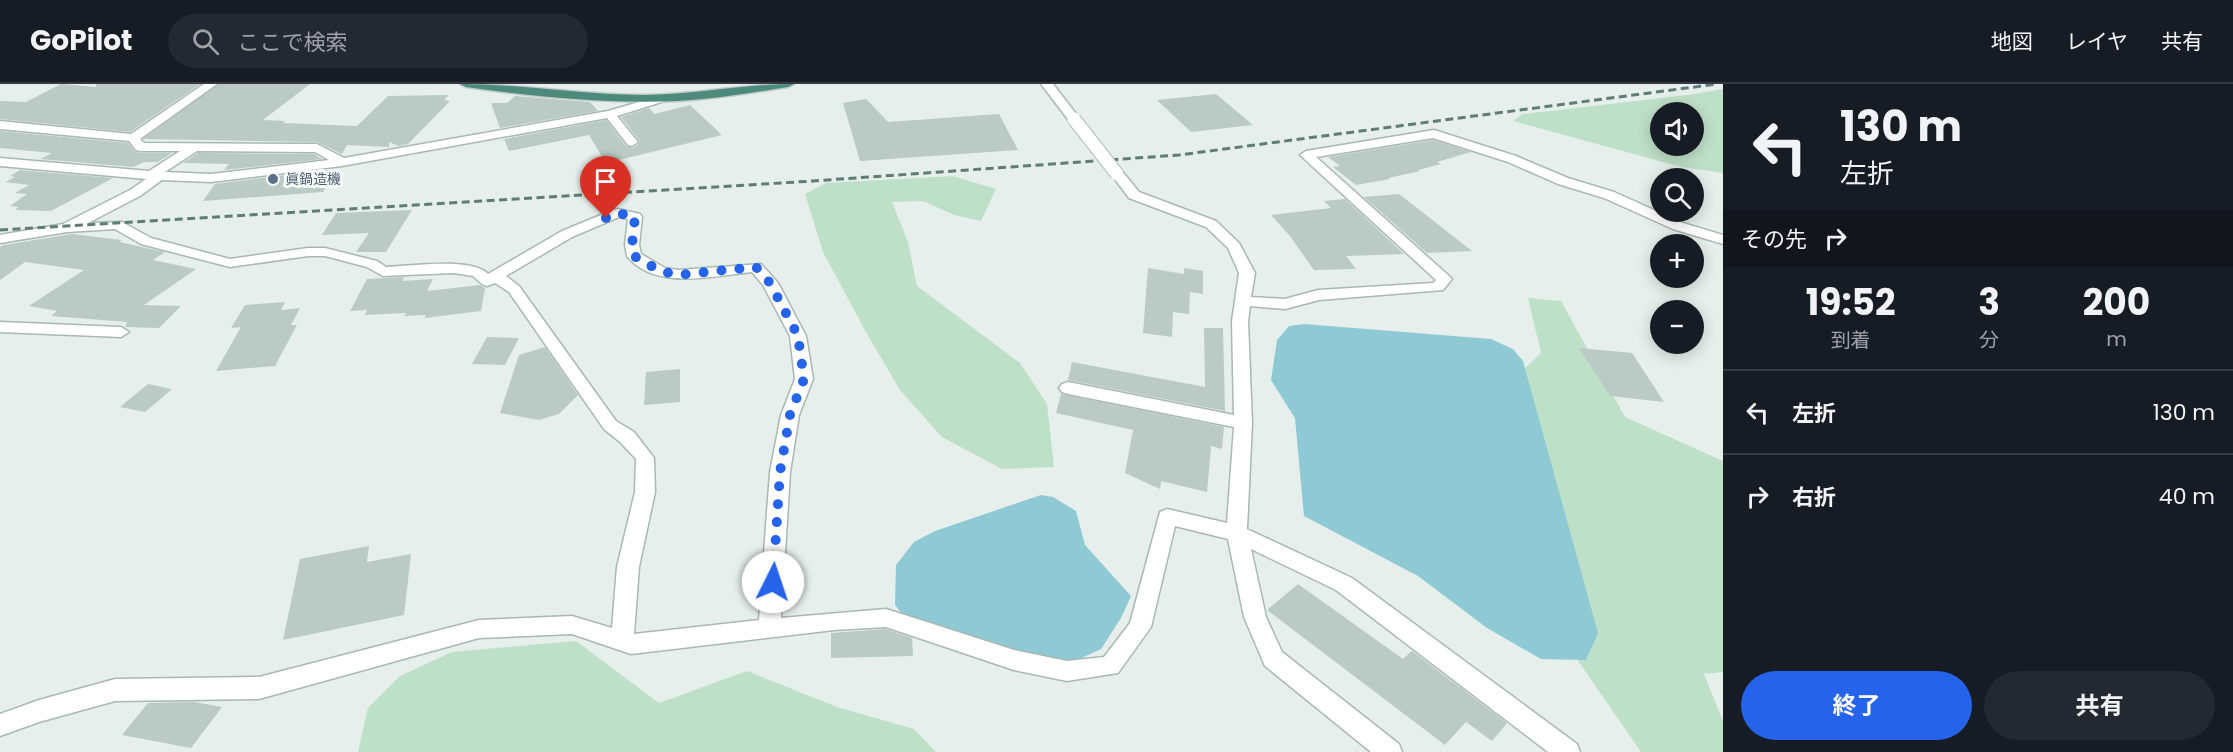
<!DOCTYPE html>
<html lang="ja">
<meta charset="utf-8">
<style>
body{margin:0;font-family:Poppins,"Noto Sans JP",sans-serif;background:#242831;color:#f1f3f6;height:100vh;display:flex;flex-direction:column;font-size:22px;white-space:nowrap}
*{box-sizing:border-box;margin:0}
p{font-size:20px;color:#9ea1a6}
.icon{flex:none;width:33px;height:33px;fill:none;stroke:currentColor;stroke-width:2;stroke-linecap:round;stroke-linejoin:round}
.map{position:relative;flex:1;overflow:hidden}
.sheet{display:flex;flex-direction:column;background:#171b24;width:510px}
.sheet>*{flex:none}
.hud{background:#171b24;color:#f1f3f6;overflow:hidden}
.controls{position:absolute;left:1650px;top:18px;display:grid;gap:12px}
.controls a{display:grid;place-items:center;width:54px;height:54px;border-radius:50%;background:#171b24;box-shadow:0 3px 15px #0003;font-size:30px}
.pin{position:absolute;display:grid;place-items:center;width:51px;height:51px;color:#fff;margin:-62px -26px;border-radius:50% 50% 50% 0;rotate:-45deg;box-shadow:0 0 6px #0007}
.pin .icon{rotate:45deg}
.me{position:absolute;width:66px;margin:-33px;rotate:4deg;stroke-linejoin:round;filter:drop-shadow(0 0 4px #0008)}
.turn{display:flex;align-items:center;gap:21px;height:126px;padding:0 18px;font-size:27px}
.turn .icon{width:78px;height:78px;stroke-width:2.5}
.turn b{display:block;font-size:42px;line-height:51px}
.then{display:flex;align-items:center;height:57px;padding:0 18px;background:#0003;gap:12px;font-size:22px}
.eta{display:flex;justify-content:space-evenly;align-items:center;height:102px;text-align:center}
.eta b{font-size:36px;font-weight:700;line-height:42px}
.button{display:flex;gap:12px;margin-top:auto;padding:12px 18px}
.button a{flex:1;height:69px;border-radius:36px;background:#2563eb;color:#fff;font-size:24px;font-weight:700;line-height:69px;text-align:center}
.button a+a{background:#242831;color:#f1f3f6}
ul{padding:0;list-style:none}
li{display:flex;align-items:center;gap:18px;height:84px;padding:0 18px;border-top:2px solid #363941}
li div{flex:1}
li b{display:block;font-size:22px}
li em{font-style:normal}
header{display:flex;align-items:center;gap:36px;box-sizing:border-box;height:84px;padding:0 30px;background:#171b24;border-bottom:2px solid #363941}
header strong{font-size:28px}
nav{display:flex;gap:33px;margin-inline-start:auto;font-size:21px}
.search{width:420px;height:54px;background:#242831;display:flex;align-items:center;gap:15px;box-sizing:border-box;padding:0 21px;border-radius:33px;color:#9ea1a6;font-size:22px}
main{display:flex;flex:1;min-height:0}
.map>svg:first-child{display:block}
.green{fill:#bfe0c8;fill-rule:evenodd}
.water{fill:#8ec9d4}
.building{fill:#bbcac4}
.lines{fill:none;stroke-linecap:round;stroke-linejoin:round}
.minor-casing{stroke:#a8b8b2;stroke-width:3}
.trunk-casing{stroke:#c2cac8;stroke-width:3}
.minor{fill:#fff;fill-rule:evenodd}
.trunk{fill:#4c8a7c;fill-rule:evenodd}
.rail{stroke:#5f7d75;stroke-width:3;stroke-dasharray:8 4.5;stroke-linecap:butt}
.minor-bridge-casing{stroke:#a8b8b2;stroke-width:15;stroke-linecap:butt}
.minor-bridge{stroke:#fff;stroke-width:13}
.route{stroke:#2563eb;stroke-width:10;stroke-dasharray:0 18}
.service-dot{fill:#5c6f8a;stroke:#f7fbf9;stroke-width:2}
.labels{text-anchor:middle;stroke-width:6;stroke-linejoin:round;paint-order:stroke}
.far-service-label{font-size:14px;fill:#4e5e75;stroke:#f7fbf9;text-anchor:start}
</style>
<header>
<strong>GoPilot</strong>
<div class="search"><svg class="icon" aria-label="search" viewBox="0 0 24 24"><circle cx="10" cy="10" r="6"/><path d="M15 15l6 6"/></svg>ここで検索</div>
<nav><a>地図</a><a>レイヤ</a><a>共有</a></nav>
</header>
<main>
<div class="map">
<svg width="1723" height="668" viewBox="0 0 1723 668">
<rect width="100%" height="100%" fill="#e6efeb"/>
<g class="green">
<path d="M1723 5V89L1681 83 1513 37 1523 30 1695 10ZM1694 28V62H1660V28Z"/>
<polygon points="953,92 996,105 981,137 954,131 923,117 892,118 908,158 917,202 1020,279 1047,320 1054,383 1002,385 942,353 900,306 867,250 823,168 805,110 826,99"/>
<polygon points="1528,214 1561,217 1625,333 1723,377 1723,588 1704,590 1723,637 1723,668 1641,668 1559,549 1514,295 1541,269"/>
<polygon points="576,557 659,619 747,587 837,623 914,645 936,668 358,668 368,624 400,592 452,568"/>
</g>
<g class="water">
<polygon points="1304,240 1491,255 1513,265 1523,277 1598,549 1586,576 1541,575 1487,544 1418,492 1304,432 1295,334 1271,296 1277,256 1289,242"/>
<polygon points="1041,411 1053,413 1076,427 1085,461 1131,512 1121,534 1101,565 1077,576 1023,574 910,540 895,521 896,481 914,458 935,447"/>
</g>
<g class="building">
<polygon points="61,0 96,3 96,0 200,0 130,48 0,35 0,17 26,18"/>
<polygon points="219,0 310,0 263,36 285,37 283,39 357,42 388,12 449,11 444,16 450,17 408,60 399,62 389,58 389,63 347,61 342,70 317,58 143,55"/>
<polygon points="1216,10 1253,41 1191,48 1157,16"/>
<polygon points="515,12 590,18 598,27 500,44 491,19 507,19"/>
<polygon points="866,15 888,38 999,30 1018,66 860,77 843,19"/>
<polygon points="690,21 722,51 606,79 589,51 509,67 504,55 606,36 626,62 633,64 639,60 640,57 621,33 649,24 654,30"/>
<polygon points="0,47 128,59 134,67 139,69 172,69 158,78 144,78 133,83 40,75 52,69 0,64"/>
<polygon points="1433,56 1471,68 1437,78 1441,80 1418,86 1420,87 1388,94 1390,95 1356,101 1333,83 1340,82 1328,73"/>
<polygon points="198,69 314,70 322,75 224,86 229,80 183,79"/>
<polygon points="334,85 323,108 203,117 215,100"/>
<polygon points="20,86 113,94 51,127 15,126 19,123 10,122 27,110 15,109 29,101 5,98 15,93 10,92"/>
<polygon points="1399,110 1435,138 1472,167 1427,169 1364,113"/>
<polygon points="1345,115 1404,170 1346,172 1356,185 1314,186 1290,152 1271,131 1331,124 1324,117"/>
<polygon points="412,126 386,168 356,168 369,149 322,151 336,129"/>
<polygon points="72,150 122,156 119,158 165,168 153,176 196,185 144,221 181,222 159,244 125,243 127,238 51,232 57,227 29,222 84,186 25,178 0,196 0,163 4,161"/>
<polygon points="1148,184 1184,190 1184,184 1203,187 1203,210 1190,208 1189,230 1173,228 1172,253 1143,249"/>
<polygon points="404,193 402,197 433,195 427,207 480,201 485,204 481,227 425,234 426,231 404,232 406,229 365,231 367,226 350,227 367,195"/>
<polygon points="285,218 281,226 300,224 291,241 297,241 275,282 216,287 241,243 231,244 245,221"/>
<polygon points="1204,244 1223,244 1225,327 1068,296 1072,278 1205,303"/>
<polygon points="487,253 519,254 505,281 472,280"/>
<polygon points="545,263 578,311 559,330 539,336 500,329 519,271"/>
<polygon points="1579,264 1632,269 1664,318 1610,312"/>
<polygon points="680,285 680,318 644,321 646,288"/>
<polygon points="148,300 172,305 145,328 120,323"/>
<polygon points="1061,310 1224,343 1222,365 1211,362 1207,408 1161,397 1160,405 1125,389 1133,346 1056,329"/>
<polygon points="369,462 367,478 411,470 404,531 283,556 300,475"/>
<polygon points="1298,500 1403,575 1412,567 1507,639 1492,657 1466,638 1445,661 1267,526"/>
<polygon points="886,545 912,554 913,572 831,574 831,549"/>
<polygon points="194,618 222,623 191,664 122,651 148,619"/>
</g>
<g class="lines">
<g class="minor-casing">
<g id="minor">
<path d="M204 0H217L140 55 144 59 317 60 344 74 608 27 660 12H668V16L617 32 638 58 632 62 628 61 607 34 342 82 211 98 162 96 140 112 88 139 122 138 151 154 230 175 308 164H325L377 177 386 183C410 182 472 173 488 190L562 147 613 126 618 125 640 130 642 133 639 161 641 170 665 184 678 186 761 180 778 199 806 252 813 295 799 331 790 388 781 534 886 525 1014 566 1067 577 1104 573 1130 539 1160 428 1167 425 1227 439 1234 343 1068 310 1062 308 1059 304 1062 300 1068 298 1234 331 1232 237 1239 189 1228 164 1206 143 1129 114 1111 90 1112 87H1122L1139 108 1216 137 1239 159 1255 189 1251 213 1285 215 1318 206 1433 199 1436 196 1300 71 1306 67 1434 46 1516 72 1568 94 1614 108 1683 139 1723 151V160L1673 145 1604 114 1558 100 1508 78 1433 54 1316 73 1449 192 1452 195 1443 206 1319 216 1285 225 1250 222 1248 237 1252 339 1247 445 1352 494 1577 660 1580 668H1548L1336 506 1251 465 1266 533 1282 568 1399 660 1402 668H1371L1265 582 1244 533 1228 455 1175 442 1151 543 1118 589 1067 597 1014 586 886 543 834 546 631 570 572 550 479 554 259 615 115 617 39 638 0 652V630L39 616 115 595 259 593 479 536 572 532 612 544 617 483 635 408 636 375 620 358 604 345 509 208 495 199 487 202 482 200 473 192 454 189 383 192 367 183 325 172H308L230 183 141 160 115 145 67 148 0 159V151L63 140 130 106 146 95 0 82V74L149 87 180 67H140L136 66 129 57 0 45V37L131 50ZM197 67 315 68 329 76 211 90 165 88ZM619 133 628 135 625 161 627 172C655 207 714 192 752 188L763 201 790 252 795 295 781 331 770 388 759 536 634 550 639 483 655 408 654 374 634 348 616 337 519 202 506 192 572 153Z"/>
<polygon points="1041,0 1053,0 1080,35 1078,38 1070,38"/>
<polygon points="0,238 121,243 129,248 121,253 0,248"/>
</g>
</g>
<g class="trunk-casing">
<path id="trunk" d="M460 0C521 0 582 11 643 11 694 11 743 0 794 0L788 3C751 9 715 15 678 17 607 20 536 13 466 3Z"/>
</g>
<use href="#minor" class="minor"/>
<use href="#trunk" class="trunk"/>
<polyline class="rail" points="0,146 813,97 1179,71 1717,0"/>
<g class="minor-bridge-casing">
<polyline id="minor-bridge" points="1074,35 1117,90"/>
</g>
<use href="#minor-bridge" class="minor-bridge"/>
</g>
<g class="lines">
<polyline class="route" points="606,134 618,129 635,133 632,161 634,172 660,187 678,191 756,183 770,199 798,252 804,295 790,331 780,388 773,498"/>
</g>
<circle class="service-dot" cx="273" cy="95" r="6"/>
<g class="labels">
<g class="far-service-label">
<text x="285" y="100">眞鍋造機</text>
</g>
</g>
</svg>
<div class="controls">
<a><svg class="icon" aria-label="sound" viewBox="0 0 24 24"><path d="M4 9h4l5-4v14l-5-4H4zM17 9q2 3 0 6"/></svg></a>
<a><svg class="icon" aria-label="search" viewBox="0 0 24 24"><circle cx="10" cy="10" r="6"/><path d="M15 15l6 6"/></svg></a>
<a>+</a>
<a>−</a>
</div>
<div class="pin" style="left:606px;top:134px;background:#d93025"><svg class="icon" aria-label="arrive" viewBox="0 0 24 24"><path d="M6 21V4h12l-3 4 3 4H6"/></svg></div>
<svg class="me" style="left:773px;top:498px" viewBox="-20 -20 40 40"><circle r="19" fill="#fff"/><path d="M0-13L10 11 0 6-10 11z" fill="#2563eb"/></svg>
</div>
<section class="sheet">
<div class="hud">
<div class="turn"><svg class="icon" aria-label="left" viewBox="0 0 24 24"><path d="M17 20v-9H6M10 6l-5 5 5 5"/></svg><div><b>130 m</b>左折</div></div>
<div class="then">その先<svg class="icon" aria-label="right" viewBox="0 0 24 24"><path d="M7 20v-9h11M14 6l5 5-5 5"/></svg></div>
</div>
<div class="eta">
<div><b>19:52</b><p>到着</p></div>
<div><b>3</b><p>分</p></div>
<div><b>200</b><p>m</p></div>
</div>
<ul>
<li><svg class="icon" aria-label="left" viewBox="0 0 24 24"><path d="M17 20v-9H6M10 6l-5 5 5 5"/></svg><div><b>左折</b></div><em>130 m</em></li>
<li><svg class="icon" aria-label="right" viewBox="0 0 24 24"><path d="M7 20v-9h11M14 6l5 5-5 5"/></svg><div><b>右折</b></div><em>40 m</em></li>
</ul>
<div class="button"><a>終了</a><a>共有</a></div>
</section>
</main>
